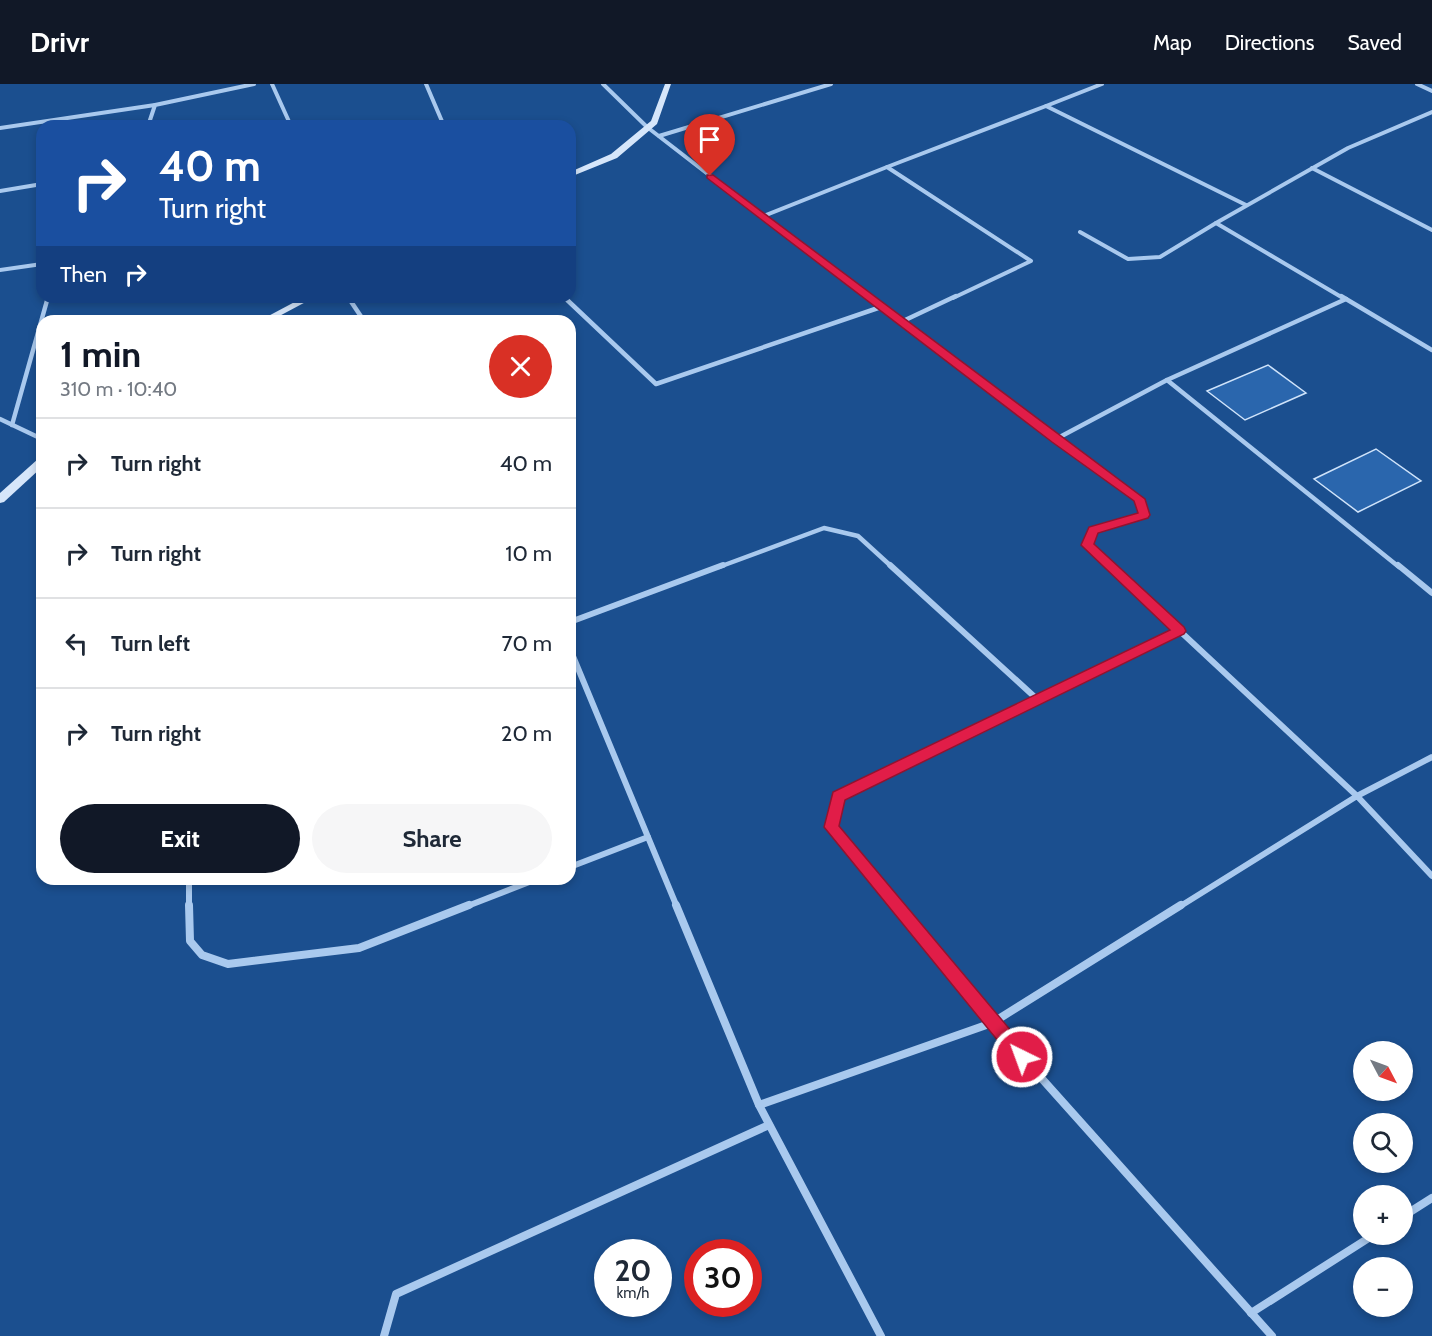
<!DOCTYPE html>
<meta charset="utf-8">
<style>
body{margin:0;font-family:Cabin,sans-serif;background:#f6f6f7;color:#1f2937;height:100vh;display:flex;flex-direction:column;font-size:22px;white-space:nowrap}
*{box-sizing:border-box;margin:0}
p{font-size:20px;color:#747a83}
.icon{flex:none;width:33px;height:33px;fill:none;stroke:currentColor;stroke-width:2;stroke-linecap:round;stroke-linejoin:round}
.map{position:relative;flex:1;overflow:hidden}
.panel{position:absolute;left:36px;top:231px;width:540px;height:570px;display:flex;flex-direction:column;background:#fff;border-radius:18px;box-shadow:0 3px 9px #0003}
.panel>*{flex:none}
.banner{position:absolute;left:36px;top:36px;width:540px;height:183px;border-radius:18px;box-shadow:0 3px 9px #0003;background:#1a4fa0;color:#fff;overflow:hidden}
.needle{width:39px;rotate:131deg}
.fabs{position:absolute;left:1353px;top:957px;display:grid;gap:12px}
.fabs a{display:grid;place-items:center;width:60px;height:60px;border-radius:50%;background:#fff;box-shadow:0 3px 9px #0003;font-size:30px}
.speed{position:absolute;left:594px;top:1155px;display:flex;gap:12px;font-size:30px;font-weight:700;text-align:center}
.speed>*{display:grid;place-content:center;width:78px;height:78px;border-radius:50%;background:#fff;box-shadow:0 3px 9px #0003;line-height:1}
.speed small{font-size:15px;font-weight:400}
.speed .limit{border:9px solid #d22;background:#fff;color:#111}
.pin{position:absolute;display:grid;place-items:center;width:51px;height:51px;color:#fff;margin:-62px -26px;border-radius:50% 50% 50% 0;rotate:-45deg;box-shadow:0 0 6px #0007}
.pin .icon{rotate:45deg}
.me{position:absolute;width:66px;margin:-33px;rotate:318deg;stroke-linejoin:round;filter:drop-shadow(0 0 4px #0008)}
.turn{display:flex;align-items:center;gap:21px;height:126px;padding:0 24px;font-size:27px}
.turn .icon{width:78px;height:78px;stroke-width:2.5}
.turn b{display:block;font-size:42px;line-height:51px}
.then{display:flex;align-items:center;height:57px;padding:0 24px;background:#0003;gap:12px;font-size:22px}
.round{display:grid;place-items:center;flex:none;width:63px;height:63px;border-radius:32px;background:#f6f6f7}
.head{display:flex;align-items:center;justify-content:space-between;height:102px;padding:0 24px}
h1{font-size:36px;font-weight:800;line-height:45px;color:#111827}
.button{display:flex;gap:12px;margin-top:auto;padding:12px 24px}
.button a{flex:1;height:69px;border-radius:36px;background:#111827;color:#fff;font-size:24px;font-weight:800;line-height:69px;text-align:center}
.button a+a{background:#f6f6f7;color:#1f2937}
ul{padding:0;list-style:none}
li{display:flex;align-items:center;gap:18px;height:90px;padding:0 24px;border-top:2px solid #e0e1e3}
li div{flex:1}
li b{display:block;font-size:22px}
li em{font-style:normal}
header{display:flex;align-items:center;gap:36px;box-sizing:border-box;height:84px;padding:0 30px;background:#111827;color:#fff}
header strong{font-size:28px}
nav{display:flex;gap:33px;margin-inline-start:auto;font-size:21px}
.map>svg:first-child{display:block}
.building{fill:#2a66ad;stroke:#cfe3fa;stroke-width:1.5}
.lines{fill:none;stroke-linecap:round;stroke-linejoin:round}
.street-far3{stroke:#a9c9ee;stroke-width:4}
.street-far2{stroke:#a9c9ee;stroke-width:4.5}
.street-far1{stroke:#a9c9ee;stroke-width:6}
.street{stroke:#a9c9ee;stroke-width:8}
.secondary{fill:#d6e6fa;fill-rule:evenodd}
.route{fill:#e11d48;stroke:#92132f;stroke-width:1.5}
</style>
<header>
<strong>Drivr</strong>
<nav><a>Map</a><a>Directions</a><a>Saved</a></nav>
</header>
<div class="map">
<svg width="1432" height="1252" viewBox="0 0 1432 1252">
<rect width="100%" height="100%" fill="#1b4f8f"/>
<g class="building">
<polygon points="1268,281 1306,309 1245,336 1207,307"/>
<polygon points="1376,365 1421,397 1358,428 1314,395"/>
</g>
<g class="lines">
<g class="street-far3">
<polyline points="272,0 291,42"/>
<polyline points="426,0 444,42"/>
<polyline points="603,0 647,43 868,214"/>
<polyline points="1417,0 1432,7"/>
<polyline points="1046,22 1102,0"/>
<polyline points="148,42 155,21 254,0"/>
<polyline points="0,44 155,21"/>
<polyline points="659,52 831,0"/>
<polyline points="887,83 1046,22 1246,121"/>
<polyline points="1312,84 1432,146"/>
<polyline points="0,107 42,100"/>
<polyline points="761,133 887,83 1031,177 953,214"/>
<polyline points="1080,148 1128,175 1160,173 1216,139"/>
<polyline points="0,186 42,180"/>
<polyline points="1343,214 1216,139 1348,64 1432,28"/>
</g>
<g class="street-far2">
<polyline points="866,212 1056,355 1167,296 1399,483"/>
<polyline points="1341,212 1432,266"/>
<polyline points="348,213 364,237"/>
<polyline points="564,213 656,300 881,223"/>
<polyline points="901,238 956,212"/>
<polyline points="1167,296 1346,215"/>
<polyline points="0,335 42,355"/>
<polyline points="12,341 48,213"/>
<polyline points="1056,355 1140,415 1144,431 1093,446 1087,461 1110,483"/>
<polyline points="719,483 824,444 858,452 892,483"/>
</g>
<g class="street-far1">
<polyline points="890,481 1038,616"/>
<polyline points="1109,481 1357,712 1432,673"/>
<polyline points="1398,481 1432,509"/>
<polyline points="570,538 723,481"/>
<polyline points="570,565 677,823"/>
<polyline points="570,783 648,753"/>
<polyline points="189,795 189,823"/>
<polyline points="465,823 537,795"/>
<polyline points="897,823 831,743 838,712 1179,547"/>
<polyline points="1179,823 1357,712 1432,792"/>
</g>
<g class="street">
<polyline points="189,821 190,857 202,871 228,880 359,864 469,821"/>
<polyline points="676,821 759,1021 881,1252"/>
<polyline points="1181,821 992,939 1272,1252"/>
<polyline points="759,1021 992,939 895,821"/>
<polyline points="1402,1133 1432,1114"/>
<polyline points="1251,1229 1375,1150"/>
<polyline points="384,1252 396,1210 769,1041"/>
</g>
<g class="secondary">
<polygon points="665,0 671,0 657,40 617,74 570,93 570,88 611,70 651,37"/>
<polygon points="304,213 315,213 270,237 259,237"/>
<polygon points="42,374 42,383 4,418 0,419 0,409 38,375"/>
</g>
</g>
<polygon class="route" points="707,91 713,91 1145,415 1150,431 1148,434 1098,449 1094,460 1184,543 1186,547 1184,550 845,716 839,742 1028,967 1031,973 1028,979 1022,982 1016,979 824,743 833,708 1170,546 1081,461 1089,443 1138,429 1134,417 1052,358 707,94"/>
</svg>
<div class="fabs">
<a><svg class="needle" viewBox="-14 -14 28 28"><path d="M0-13l5 13h-10z" fill="#e53935"/><path d="M0 13l5-13h-10z" fill="#747a83"/></svg></a>
<a><svg class="icon" aria-label="search" viewBox="0 0 24 24"><circle cx="10" cy="10" r="6"/><path d="M15 15l6 6"/></svg></a>
<a>+</a>
<a>−</a>
</div>
<div class="speed"><div>20<small>km/h</small></div><div class="limit">30</div></div>
<div class="pin" style="left:710px;top:92px;background:#d93025"><svg class="icon" aria-label="arrive" viewBox="0 0 24 24"><path d="M6 21V4h12l-3 4 3 4H6"/></svg></div>
<svg class="me" style="left:1022px;top:973px" viewBox="-20 -20 40 40"><circle r="17" fill="#e11d48" stroke="#fff" stroke-width="3"/><path d="M0-11L8 9 0 5-8 9z" fill="#fff"/></svg>
<div class="banner">
<div class="turn"><svg class="icon" aria-label="right" viewBox="0 0 24 24"><path d="M7 20v-9h11M14 6l5 5-5 5"/></svg><div><b>40 m</b>Turn right</div></div>
<div class="then">Then<svg class="icon" aria-label="right" viewBox="0 0 24 24"><path d="M7 20v-9h11M14 6l5 5-5 5"/></svg></div>
</div>
<section class="panel">
<div class="head"><div><h1>1 min</h1><p>310 m · 10:40</p></div><a class="round" style="background:#d93025;color:#fff"><svg class="icon" aria-label="close" viewBox="0 0 24 24"><path d="M6 6l12 12M18 6L6 18"/></svg></a></div>
<ul>
<li><svg class="icon" aria-label="right" viewBox="0 0 24 24"><path d="M7 20v-9h11M14 6l5 5-5 5"/></svg><div><b>Turn right</b></div><em>40 m</em></li>
<li><svg class="icon" aria-label="right" viewBox="0 0 24 24"><path d="M7 20v-9h11M14 6l5 5-5 5"/></svg><div><b>Turn right</b></div><em>10 m</em></li>
<li><svg class="icon" aria-label="left" viewBox="0 0 24 24"><path d="M17 20v-9H6M10 6l-5 5 5 5"/></svg><div><b>Turn left</b></div><em>70 m</em></li>
<li><svg class="icon" aria-label="right" viewBox="0 0 24 24"><path d="M7 20v-9h11M14 6l5 5-5 5"/></svg><div><b>Turn right</b></div><em>20 m</em></li>
</ul>
<div class="button"><a>Exit</a><a>Share</a></div>
</section>
</div>
